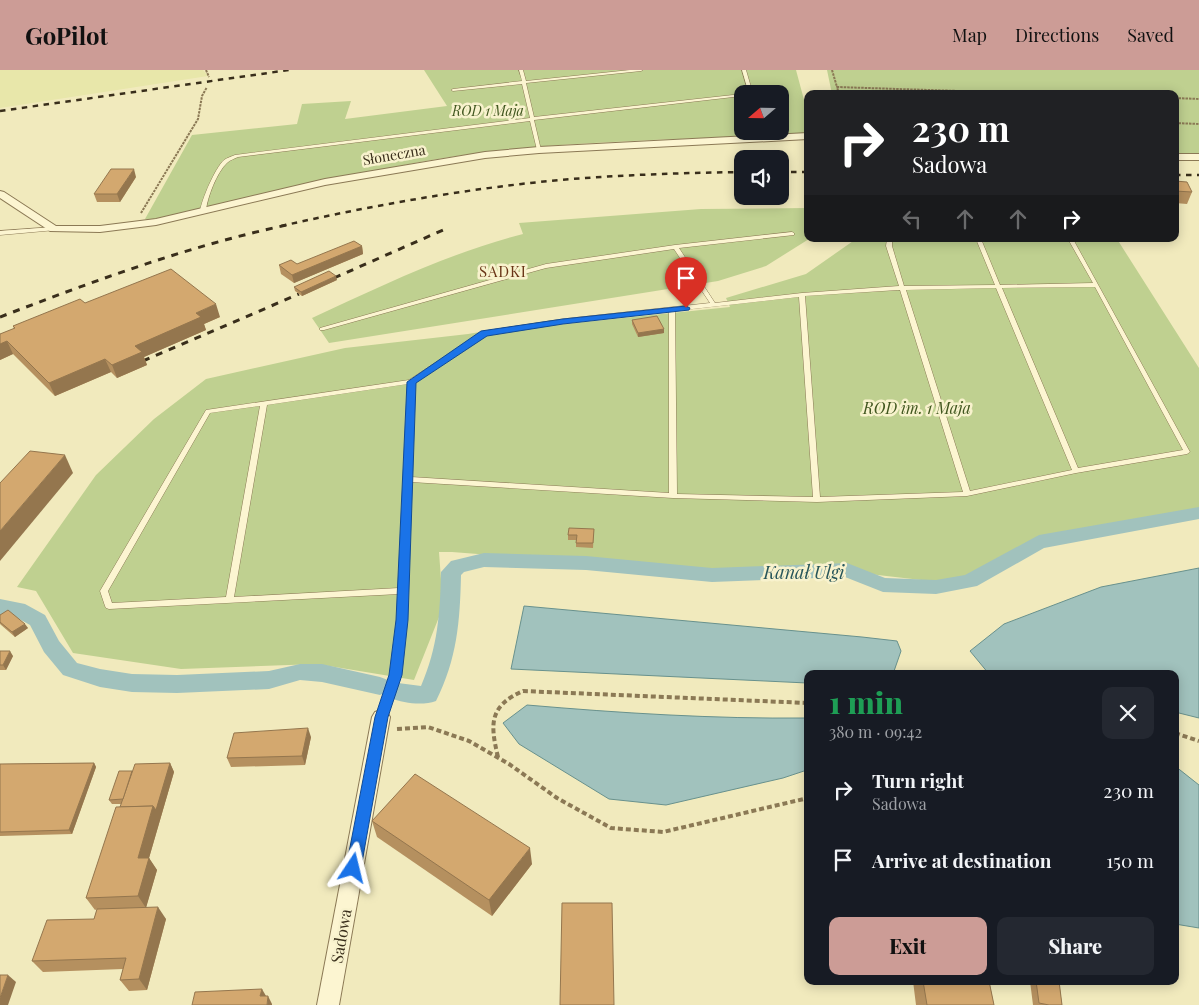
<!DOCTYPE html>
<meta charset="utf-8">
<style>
body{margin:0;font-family:"Playfair Display",serif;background:#242831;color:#f1f3f6;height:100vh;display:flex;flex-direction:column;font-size:19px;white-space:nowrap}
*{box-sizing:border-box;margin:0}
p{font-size:16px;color:#9ea1a6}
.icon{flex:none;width:28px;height:28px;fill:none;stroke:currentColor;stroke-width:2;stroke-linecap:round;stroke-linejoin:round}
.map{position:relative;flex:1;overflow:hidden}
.panel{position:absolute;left:804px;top:600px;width:375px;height:315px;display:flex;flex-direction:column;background:#171b24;border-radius:10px;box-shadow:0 2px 12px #0003}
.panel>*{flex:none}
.banner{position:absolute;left:804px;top:20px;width:375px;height:152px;border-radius:10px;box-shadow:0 2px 12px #0003;background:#202124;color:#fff;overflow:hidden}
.needle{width:32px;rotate:250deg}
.controls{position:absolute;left:734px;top:15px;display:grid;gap:10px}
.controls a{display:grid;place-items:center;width:55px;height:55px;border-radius:10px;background:#171b24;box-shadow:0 2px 12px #0003;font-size:25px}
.pin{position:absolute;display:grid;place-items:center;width:42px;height:42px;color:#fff;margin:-51px -21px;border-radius:50% 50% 50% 0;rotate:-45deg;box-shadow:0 0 5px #0007}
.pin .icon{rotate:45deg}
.me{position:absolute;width:55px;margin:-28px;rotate:10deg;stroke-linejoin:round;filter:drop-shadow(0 0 4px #0008)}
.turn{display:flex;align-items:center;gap:18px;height:105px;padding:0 25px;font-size:22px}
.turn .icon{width:65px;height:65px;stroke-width:2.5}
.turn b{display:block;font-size:35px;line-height:42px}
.lanes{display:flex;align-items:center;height:48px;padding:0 25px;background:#0003;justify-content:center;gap:25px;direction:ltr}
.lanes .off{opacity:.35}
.round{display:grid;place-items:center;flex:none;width:52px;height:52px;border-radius:10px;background:#242831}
.headline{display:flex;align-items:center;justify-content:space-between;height:85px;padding:0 25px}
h1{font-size:30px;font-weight:800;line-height:38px;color:#1e9e55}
.action{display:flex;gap:10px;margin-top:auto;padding:10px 25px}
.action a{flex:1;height:58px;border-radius:10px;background:#cc9c96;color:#111;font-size:20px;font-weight:800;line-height:58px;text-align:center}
.action a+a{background:#242831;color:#f1f3f6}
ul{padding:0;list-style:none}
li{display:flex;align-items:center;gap:15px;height:70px;padding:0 25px}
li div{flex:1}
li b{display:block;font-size:19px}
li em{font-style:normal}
header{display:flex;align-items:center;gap:30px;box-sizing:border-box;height:70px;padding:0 25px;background:#cc9c96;color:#111}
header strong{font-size:24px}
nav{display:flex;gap:28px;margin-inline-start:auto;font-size:18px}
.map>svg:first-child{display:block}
.farmland{fill:#e8e7aa}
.green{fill:#bfd090;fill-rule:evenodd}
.water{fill:#a1c2bd;stroke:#68918d}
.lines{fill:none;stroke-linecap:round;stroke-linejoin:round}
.canal{fill:#a1c2bd;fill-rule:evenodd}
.lane-casing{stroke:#8b7955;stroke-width:1}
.street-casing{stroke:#8b7955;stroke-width:2}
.path-far1{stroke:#8b7955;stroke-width:2;stroke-dasharray:2.5 1;stroke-linecap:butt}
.path{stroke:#8b7955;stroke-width:4;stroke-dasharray:5 3;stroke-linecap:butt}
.lane{fill:#fcf5d1;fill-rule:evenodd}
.street{fill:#fcf5d1;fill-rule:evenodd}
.rail-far1{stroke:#392e1b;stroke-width:2.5;stroke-dasharray:5.5 5.5;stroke-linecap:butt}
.rail{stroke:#392e1b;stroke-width:3;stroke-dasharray:7 7;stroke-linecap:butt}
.wall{fill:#b5905f}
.shaded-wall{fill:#94764e}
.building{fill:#d3a86f;stroke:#94764e}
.route{fill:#1a73e8;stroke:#114b97}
.labels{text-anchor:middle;stroke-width:5;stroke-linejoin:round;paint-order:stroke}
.far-park-label{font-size:14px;font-style:italic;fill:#41571f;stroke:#f8f2cd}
.far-street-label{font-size:14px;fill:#392e1b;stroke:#f8f2cd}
.far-neighbourhood-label{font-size:15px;letter-spacing:1px;fill:#693416;stroke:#f8f2cd}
.park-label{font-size:16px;font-style:italic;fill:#41571f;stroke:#f8f2cd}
.street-label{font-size:16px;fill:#392e1b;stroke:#f8f2cd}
.water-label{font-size:18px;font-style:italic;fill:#28565a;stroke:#f8f2cd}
</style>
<header>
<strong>GoPilot</strong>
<nav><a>Map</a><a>Directions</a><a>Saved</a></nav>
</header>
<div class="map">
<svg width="1199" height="935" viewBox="0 0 1199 935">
<rect width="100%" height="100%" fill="#f1eabd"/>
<polygon class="farmland" points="0,0 203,0 208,6 0,38"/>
<g class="green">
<path d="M424 0H796L807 41V63H757L747 66C646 71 544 72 444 88 346 104 249 128 151 151L145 149 192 65 297 54 302 34 351 31 345 49 447 36ZM742 24H780V61H742Z"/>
<polygon points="827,0 1199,0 1199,85 1175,85 1175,24 832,24"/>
<path d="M807 138 808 169H809L766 196 718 211 329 273 312 248C381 216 449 183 523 164L519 153 701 139Z"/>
<polygon points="856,169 1117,169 1199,298 1199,440 1033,469 975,507 947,513 826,499 711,502 452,482 439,482 443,537 414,610 317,594 181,599 73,583 36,521 17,517 96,405 154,349 206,309 345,278 468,264 553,250 555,255 730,237 726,228 806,204"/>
</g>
<g class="water">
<polygon points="1199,498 1199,648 1175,642 1175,604 989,604 970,581 1004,554 1101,517"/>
<polygon points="524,536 862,567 897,571 901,581 893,604 808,604 807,613 511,599"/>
<path d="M527 635C620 643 714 649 807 648V700L783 708 666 735 609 729 519 674 503 653Z"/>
<polygon points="1175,696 1199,715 1199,858 1175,854"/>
</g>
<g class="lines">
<path class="canal" d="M1199 437V449L1044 478 977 516 936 524 883 522 845 507 712 512 586 500 484 497 464 502 461 505C460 552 457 589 436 631 422 636 404 633 390 628L387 622 380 625 322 612 300 610 269 619 177 623 132 622 100 617 63 605 44 582 30 555 14 546 0 545V529L25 534 45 545 59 571 77 593 100 599 132 604 177 605 269 601 300 594H322L380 607 388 610 391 616 398 613 421 616C438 577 440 543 441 502L451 491 484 483 586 486 712 498 847 493 885 508 936 510 965 505 1039 465Z"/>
<g class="lane-casing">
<g id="lane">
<path d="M519 0H523L526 11 630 0H643L641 1 526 13 534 47 742 24V26L534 50 541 80 539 81 537 80 530 51 238 87C234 89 230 90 227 93 217 102 207 128 206 141L203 143 200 141C202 129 215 98 224 90 227 88 232 86 235 85L530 48 522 14 453 21 451 20 453 19 522 11Z"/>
<polygon points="742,0 746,0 753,24 749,24"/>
<polygon points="758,61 762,61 764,68 760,68"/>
<polygon points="54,157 56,158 56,160 0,165 0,161"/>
<path d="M792 162 794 163V165L679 178 715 233 802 223 899 216 886 176 887 169H892V176L904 216 995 215 976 169H981L1000 215 1093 213 1068 169H1073L1190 382 1187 384 1076 403 967 426 817 432 673 428 411 412 406 550 400 605 385 647 384 650 381 651 378 650 377 647 392 605 398 550 399 524 109 539 106 538 105 536 100 521 206 340 409 310 484 261 563 249 710 233 674 179 546 198 324 260H320V258L546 194 675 175ZM1095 217 1183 380 1078 398 1002 218ZM996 218 1072 400 970 421 906 220ZM898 220H900L963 422 820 427 805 226ZM799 227 813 427 677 424 675 241ZM669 241V423L411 407 414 313 486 265 563 253ZM408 314 399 518 234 527 267 335ZM260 336 226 527 112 533 108 521 210 343Z"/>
</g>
</g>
<g class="street-casing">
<g id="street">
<polygon points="808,63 808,69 539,83 485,88 325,115 156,155 100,162 50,161 0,128 0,121 4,122 56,156 100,156 156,149 325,109 485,82 539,77"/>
<rect x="1175" y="84" width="24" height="6"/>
<polygon points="381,640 387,642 390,647 339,935 317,935 372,647 375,642"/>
</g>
</g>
<g class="path-far1">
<polyline points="206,0 209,7"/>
<polyline points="832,0 837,17"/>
<polyline points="839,24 837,17 1051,24"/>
<polyline points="1175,28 1199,29"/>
<polyline points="1175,53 1199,54"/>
<polyline points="141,143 198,49 202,26 207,17"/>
</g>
<g class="path">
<polyline points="397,659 428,657 469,671 509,694 557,728 611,758 663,762 808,728"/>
<polyline points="1175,663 1199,671"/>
<path d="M498 687C490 654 489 636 523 621L808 633"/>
</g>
<use href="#lane" class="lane"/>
<use href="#street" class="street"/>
<g class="rail-far1">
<polyline points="0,41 289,0"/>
<polyline points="780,102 808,102"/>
<polyline points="1175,105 1199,105"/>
<path d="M281 156C370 136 459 120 549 111 613 105 678 103 742 102"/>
</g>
<g class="rail">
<polyline points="334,208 443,160"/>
<path d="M0 247C94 211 188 176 287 155"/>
<polyline points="143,291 299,224"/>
</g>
</g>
<g class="wall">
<polygon points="136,107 120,132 97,132 94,124"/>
<polygon points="1175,111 1192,122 1187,134 1175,133"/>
<polygon points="362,176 363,184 294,213 281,204 279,195 297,194"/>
<polygon points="337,210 302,226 295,221 294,217"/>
<polygon points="85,233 220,247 204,254 206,260 144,287 147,295 117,308 111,302 55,326 13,284 0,290 0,264 14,259 13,256"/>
<polygon points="632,250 664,259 664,263 638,267 632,254"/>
<polygon points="594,459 593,478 576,477 576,470 568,470 568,465"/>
<polygon points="0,545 28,558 15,567 0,554"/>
<polygon points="0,581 13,586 6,600 0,600"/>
<polygon points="311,667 305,695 231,697 227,688"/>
<polygon points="94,693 96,697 72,764 0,766 0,694"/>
<polygon points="170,693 174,702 149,788 157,800 146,837 166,849 147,920 129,921 120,910 123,899 43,902 32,891 94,849 97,839 95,840 86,828 122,734 112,734 109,730 132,701"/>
<polygon points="372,751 532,794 492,846 377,767"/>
<polygon points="913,911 989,911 994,935 916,935"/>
<polygon points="1030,911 1059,911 1062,935 1033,935"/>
</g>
<g class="shaded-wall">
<polygon points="134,99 136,107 120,132 117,124"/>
<polygon points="362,176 363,184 294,213 292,205"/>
<polygon points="336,206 337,210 302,226 301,222"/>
<polygon points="216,234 220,247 204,254 206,260 144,287 147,295 117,308 112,295 135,276 196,243"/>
<polygon points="664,259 664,263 638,267 638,263"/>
<polygon points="7,271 13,284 0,290 0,274"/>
<polygon points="105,289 111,302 55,326 49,313"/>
<polygon points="65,385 73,403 0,491 0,461"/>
<polygon points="25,554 28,558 15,567 12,562"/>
<polygon points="10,581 13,586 6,600 3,595"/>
<polygon points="308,658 311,667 305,695 302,686"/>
<polygon points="94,693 96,697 72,764 69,760"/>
<polygon points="170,693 174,702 149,788 157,800 146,838 138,826 138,788 153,736"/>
<polygon points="530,778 532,794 492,846 489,830"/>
<polygon points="158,837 166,849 147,920 139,909"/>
<polygon points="8,905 16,912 8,935 0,935 0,928"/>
<polygon points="262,919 266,926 265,934 260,926"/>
<polygon points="268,926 272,934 272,935 267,935"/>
</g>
<g class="building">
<polygon points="111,99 134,99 117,124 94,124"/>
<polygon points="1175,111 1187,112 1192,122 1175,121"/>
<polygon points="354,171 362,176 292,205 279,195 291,190 297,194"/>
<polygon points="171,199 216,234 196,243 201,247 135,276 142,282 112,295 105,289 49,313 7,271 0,274 0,264 15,258 13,256 80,229 85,233"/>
<polygon points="329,201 336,206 301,222 294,217"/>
<polygon points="657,246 664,259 638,263 632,250"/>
<polygon points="30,381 65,385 0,461 0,413"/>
<polygon points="569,458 594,459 593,473 576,473 577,465 568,465"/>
<polygon points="8,540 25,554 12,562 0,552 0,545"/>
<polygon points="0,581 10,581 3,595 0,595"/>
<polygon points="308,658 302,686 227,688 234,663"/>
<polygon points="94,693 69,760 0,762 0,694"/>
<polygon points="170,693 156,740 153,736 120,737 135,694"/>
<polygon points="119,701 132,701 123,729 109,730"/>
<polygon points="415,704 530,778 489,830 372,751"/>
<polygon points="153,736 138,788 149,788 138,826 86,828 116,737"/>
<polygon points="562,833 612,833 614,935 560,935"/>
<polygon points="158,837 139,909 120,910 126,888 32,891 47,850 94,849 97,839"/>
<polygon points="0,905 8,905 0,928"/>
<polygon points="923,911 989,911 994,935 927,935"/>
<polygon points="1036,911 1059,911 1062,935 1049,935 1039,933"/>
<polygon points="262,919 260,926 268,926 267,935 192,935 195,922"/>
</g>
<polygon class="route" points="686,236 690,238 689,240 563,254 487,266 416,313 408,550 402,605 388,647 361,798 359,803 353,805 348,803 346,798 375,647 389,605 396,550 407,312 481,261 563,249"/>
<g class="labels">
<g class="far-park-label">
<text x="488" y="46">ROD 1 Maja</text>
</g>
<g class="far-street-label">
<text transform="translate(394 85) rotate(-10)" y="5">Słoneczna</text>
</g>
<g class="far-neighbourhood-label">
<text x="503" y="207">SADKI</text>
</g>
<g class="park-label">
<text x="917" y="344">ROD im. 1 Maja</text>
</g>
<g class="street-label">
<text transform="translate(341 866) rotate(-80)" y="6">Sadowa</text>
</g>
<g class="water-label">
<text x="804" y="509">Kanał Ulgi</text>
</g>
</g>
</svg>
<div class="controls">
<a><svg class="needle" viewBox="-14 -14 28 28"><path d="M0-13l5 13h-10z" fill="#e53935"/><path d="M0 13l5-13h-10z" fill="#9ea1a6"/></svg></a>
<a><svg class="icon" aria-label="sound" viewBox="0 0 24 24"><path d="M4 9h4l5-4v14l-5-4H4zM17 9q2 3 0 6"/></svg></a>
</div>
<div class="pin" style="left:686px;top:238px;background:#d93025"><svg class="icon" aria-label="arrive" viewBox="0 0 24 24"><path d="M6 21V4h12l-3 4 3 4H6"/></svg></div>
<svg class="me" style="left:353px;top:798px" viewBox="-20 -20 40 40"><path d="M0-17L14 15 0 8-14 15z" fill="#1a73e8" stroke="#fff" stroke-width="4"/></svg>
<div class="banner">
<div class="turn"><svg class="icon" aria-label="right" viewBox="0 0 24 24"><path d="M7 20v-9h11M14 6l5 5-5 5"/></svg><div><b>230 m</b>Sadowa</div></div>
<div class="lanes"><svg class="icon off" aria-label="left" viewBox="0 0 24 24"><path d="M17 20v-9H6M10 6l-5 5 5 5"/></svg><svg class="icon off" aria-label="ahead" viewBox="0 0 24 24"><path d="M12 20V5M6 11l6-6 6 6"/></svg><svg class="icon off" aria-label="ahead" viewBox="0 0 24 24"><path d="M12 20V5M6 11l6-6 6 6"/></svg><svg class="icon" aria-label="right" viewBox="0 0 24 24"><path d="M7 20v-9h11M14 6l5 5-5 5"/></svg></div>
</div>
<section class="panel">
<div class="headline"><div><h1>1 min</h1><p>380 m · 09:42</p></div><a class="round"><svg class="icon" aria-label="close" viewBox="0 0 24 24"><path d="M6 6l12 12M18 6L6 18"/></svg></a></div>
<ul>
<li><svg class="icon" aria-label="right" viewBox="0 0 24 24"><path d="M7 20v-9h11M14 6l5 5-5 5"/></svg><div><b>Turn right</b><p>Sadowa</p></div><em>230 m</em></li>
<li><svg class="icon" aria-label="arrive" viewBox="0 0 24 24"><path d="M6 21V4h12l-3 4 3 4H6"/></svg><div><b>Arrive at destination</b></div><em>150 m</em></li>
</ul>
<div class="action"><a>Exit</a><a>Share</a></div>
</section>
</div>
